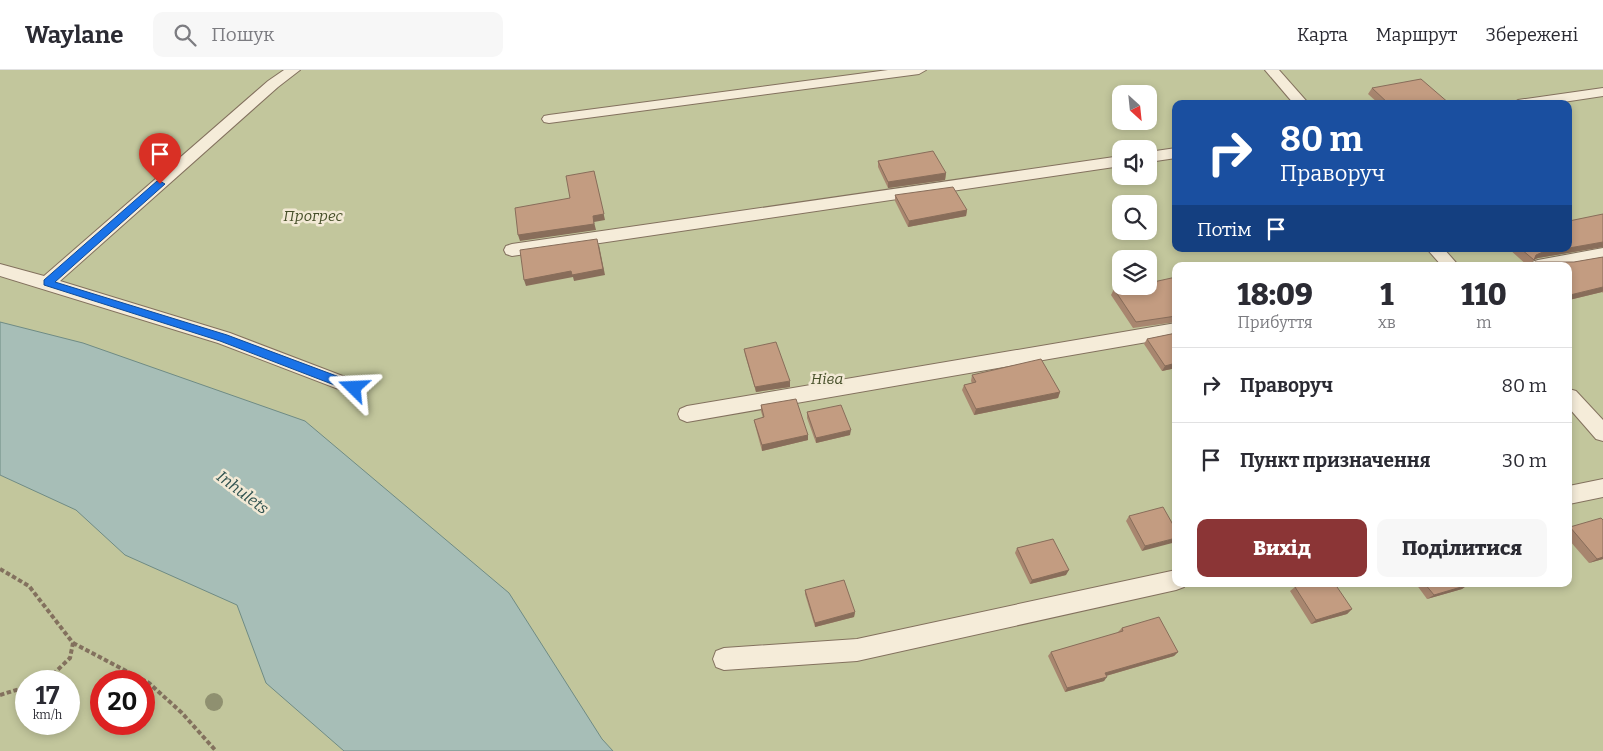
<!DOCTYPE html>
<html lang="uk">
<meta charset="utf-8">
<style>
body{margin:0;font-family:Bitter,serif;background:#f7f7f7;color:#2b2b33;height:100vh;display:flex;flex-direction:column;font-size:19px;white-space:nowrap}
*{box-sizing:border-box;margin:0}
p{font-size:16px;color:#7c7c81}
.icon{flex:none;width:28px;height:28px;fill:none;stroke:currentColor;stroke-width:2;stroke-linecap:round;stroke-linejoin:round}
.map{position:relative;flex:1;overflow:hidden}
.panel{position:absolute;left:1172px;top:192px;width:400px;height:325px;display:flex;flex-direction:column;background:#fff;border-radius:10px;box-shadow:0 2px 8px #0003}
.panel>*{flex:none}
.guide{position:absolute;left:1172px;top:30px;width:400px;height:152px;border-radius:10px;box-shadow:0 2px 8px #0003;background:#1a4fa0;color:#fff;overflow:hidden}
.needle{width:32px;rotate:153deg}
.fabs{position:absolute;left:1112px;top:15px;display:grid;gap:10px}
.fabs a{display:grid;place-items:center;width:45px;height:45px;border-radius:10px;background:#fff;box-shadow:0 2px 8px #0003;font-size:25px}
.speed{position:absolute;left:15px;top:600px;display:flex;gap:10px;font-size:25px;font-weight:700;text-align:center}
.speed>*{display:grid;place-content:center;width:65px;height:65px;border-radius:50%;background:#fff;box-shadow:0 2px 8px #0003;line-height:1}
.speed small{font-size:12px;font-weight:400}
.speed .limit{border:8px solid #d22;background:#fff;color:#111}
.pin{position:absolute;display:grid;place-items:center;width:42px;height:42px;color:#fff;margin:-51px -21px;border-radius:50% 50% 50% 0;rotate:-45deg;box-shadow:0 0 5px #0007}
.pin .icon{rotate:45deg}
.me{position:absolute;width:55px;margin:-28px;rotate:291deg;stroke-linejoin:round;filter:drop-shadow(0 0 4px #0008)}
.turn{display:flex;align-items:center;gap:18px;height:105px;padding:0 25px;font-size:22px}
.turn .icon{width:65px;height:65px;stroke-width:2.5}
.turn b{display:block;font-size:35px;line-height:42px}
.then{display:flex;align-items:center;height:48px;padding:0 25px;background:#0003;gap:10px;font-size:19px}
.eta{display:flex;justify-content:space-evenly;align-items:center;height:85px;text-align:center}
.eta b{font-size:30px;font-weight:800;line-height:35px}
.primary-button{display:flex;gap:10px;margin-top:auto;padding:10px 25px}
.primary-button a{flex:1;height:58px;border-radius:10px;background:#8b3536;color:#fff;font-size:20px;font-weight:800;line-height:58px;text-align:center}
.primary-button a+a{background:#f7f7f7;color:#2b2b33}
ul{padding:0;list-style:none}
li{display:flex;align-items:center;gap:15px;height:75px;padding:0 25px;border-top:1px solid #e1e1e2}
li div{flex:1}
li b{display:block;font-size:19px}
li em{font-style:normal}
header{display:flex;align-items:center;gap:30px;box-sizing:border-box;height:70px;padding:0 25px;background:#fff;border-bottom:1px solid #e1e1e2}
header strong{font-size:24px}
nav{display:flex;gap:28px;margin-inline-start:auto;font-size:18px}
.search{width:350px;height:45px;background:#f7f7f7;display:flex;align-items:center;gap:12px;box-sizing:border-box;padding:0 18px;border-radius:10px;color:#7c7c81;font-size:19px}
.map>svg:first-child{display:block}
.green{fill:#c2c69c;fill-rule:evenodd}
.water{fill:#a7beb7;stroke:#6f8b84}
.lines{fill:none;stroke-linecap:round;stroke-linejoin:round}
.lane-casing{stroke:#83715e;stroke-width:2}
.path{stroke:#83715e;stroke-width:4;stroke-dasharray:4.5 2.5;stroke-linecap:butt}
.lane{fill:#f5ecd9;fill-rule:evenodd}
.tree{fill:#8f9070}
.wall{fill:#a8866f}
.shaded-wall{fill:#886d5a}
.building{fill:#c39c81;stroke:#886d5a}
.route{fill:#1a73e8;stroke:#114b97}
.labels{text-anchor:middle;stroke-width:5;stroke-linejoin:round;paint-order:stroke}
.park-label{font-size:15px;font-style:italic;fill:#464f29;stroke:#f2e9d5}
.water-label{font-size:16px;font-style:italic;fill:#315350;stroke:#f2e9d5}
</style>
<header>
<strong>Waylane</strong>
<div class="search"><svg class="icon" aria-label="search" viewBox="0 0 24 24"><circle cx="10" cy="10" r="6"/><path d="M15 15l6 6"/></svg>Пошук</div>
<nav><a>Карта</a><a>Маршрут</a><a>Збережені</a></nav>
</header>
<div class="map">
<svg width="1603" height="681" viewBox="0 0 1603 681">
<rect width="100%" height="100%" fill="#e9dfc7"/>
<g class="green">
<path d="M0 0H1603V681H613L611 679 604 681 0 264ZM1121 24H1149V51H1121ZM1176 34H1569V179H1176ZM1121 79H1149V106H1121ZM1121 134H1149V161H1121ZM1121 189H1149V216H1121ZM1176 196H1569V514H1176Z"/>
<path d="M0 405 18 413 38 409 238 519 360 681H0ZM26 611H69V654H26ZM101 611H144V654H101Z"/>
</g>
<polygon class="water" points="0,252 83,273 305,351 509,523 602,669 613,681 344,681 266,613 237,535 125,485 76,440 0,405"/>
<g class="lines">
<g class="lane-casing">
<g id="lane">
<polygon points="284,0 300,0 278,17 60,211 230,263 361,313 363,318 361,323 354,325 218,273 0,206 0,194 44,206 268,11"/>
<polygon points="888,0 926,0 919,4 549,53 544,52 542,49 544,46 549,45"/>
<polygon points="1265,0 1279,0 1309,34 1294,34"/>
<polygon points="1603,18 1603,26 1550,34 1511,34 1518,30"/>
<polygon points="1176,78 1176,88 1149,92 1149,82"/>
<polygon points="1121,86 1121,96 512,186 506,184 504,180 506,176 512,174"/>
<polygon points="1603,178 1603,190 1568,196 1530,196 1532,192 1538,190"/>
<polygon points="1427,179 1444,179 1459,196 1442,196"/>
<polygon points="1176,253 1176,267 687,352 680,349 678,344 680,339 687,336"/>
<polygon points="1569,319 1576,321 1603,350 1603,371 1596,369 1569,338"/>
<polygon points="1603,409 1603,427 1569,434 1569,416"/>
<polygon points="1176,500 1176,514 1185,514 1184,517 1176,520 857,591 724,600 716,597 713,589 716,581 724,578 857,569"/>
</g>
</g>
<g class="path">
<polyline points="0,499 29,516 73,573 70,588 46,611"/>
<polyline points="73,573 149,613 182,643 216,681"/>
<polyline points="0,625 26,617"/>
</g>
<use href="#lane" class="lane"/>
</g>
<circle class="tree" cx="214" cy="632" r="9"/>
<g class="wall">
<polygon points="1372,18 1450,34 1379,34 1368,24"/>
<polygon points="878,91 946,103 945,110 888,118 878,97"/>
<polygon points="895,125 967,140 966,146 908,157 895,131"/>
<polygon points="1603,144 1603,177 1538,188 1534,190 1528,196 1509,179 1569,179"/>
<polygon points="1603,187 1603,223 1602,222 1569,230 1569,196 1531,196 1535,192 1574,192"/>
<polygon points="1176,207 1176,252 1133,258 1111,225 1114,219 1149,216"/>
<polygon points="1176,263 1176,298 1162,301 1144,274 1147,269"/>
<polygon points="744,279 790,317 756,322 745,285"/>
<polygon points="972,305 1060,322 1058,328 974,345 962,320 964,315 972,313 971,311"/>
<polygon points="761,335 808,365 808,370 762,381 755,355 754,350 763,348 761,341"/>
<polygon points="807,342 850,365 816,373 807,348"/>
<polygon points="1129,446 1176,460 1142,481 1126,451"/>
<polygon points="1603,450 1603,489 1589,493 1569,470 1569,458"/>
<polygon points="1017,478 1066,505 1030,514 1015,483"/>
<polygon points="1416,514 1467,514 1462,519 1427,529"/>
<polygon points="1295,517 1352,539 1347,544 1311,554 1290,521"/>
<polygon points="805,520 855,542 854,547 815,557 805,524"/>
<polygon points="1122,558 1178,582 1174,586 1106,606 1104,611 1065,622 1048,586 1051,582 1119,563 1118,562"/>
</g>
<g class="shaded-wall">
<polygon points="594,101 605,150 594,152 596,160 520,171 518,165 593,146"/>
<polygon points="946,103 945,110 888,118 888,112"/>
<polygon points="967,140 966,146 908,157 909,151"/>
<polygon points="1603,172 1603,177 1538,188 1533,190 1536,185 1543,182 1563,179 1569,179 1569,178"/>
<polygon points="599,175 605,205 574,211 573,207 526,216 524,210"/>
<polygon points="1603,217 1603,221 1602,222 1569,230 1569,226 1570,225"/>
<polygon points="1176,293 1176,298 1162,301 1165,296"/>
<polygon points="790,311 790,317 756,322 755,317"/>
<polygon points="1060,322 1058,328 974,345 976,339"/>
<polygon points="851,360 850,365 816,373 816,368"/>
<polygon points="808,365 808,370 762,381 762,375"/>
<polygon points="1176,468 1176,472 1142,481 1145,476"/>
<polygon points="1603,487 1603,489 1589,493 1597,489"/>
<polygon points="1069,500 1066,505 1030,514 1032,510"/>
<polygon points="1468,515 1462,519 1427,529 1434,525"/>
<polygon points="1352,539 1347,544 1311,554 1316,550"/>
<polygon points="855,542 854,547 815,557 815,553"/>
<polygon points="1178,582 1174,586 1102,607 1105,603"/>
<polygon points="1107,607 1104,611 1065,622 1067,618"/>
</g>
<g class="building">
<polygon points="1421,9 1450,34 1389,34 1372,18"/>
<polygon points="933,81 946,103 888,112 878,91"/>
<polygon points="594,101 604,144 593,146 594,154 518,165 515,138 570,128 566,106"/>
<polygon points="953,117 967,140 909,151 895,125"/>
<polygon points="1603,144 1603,172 1569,178 1569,151"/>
<polygon points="597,169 603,199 572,205 571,201 524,210 520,180"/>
<polygon points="1521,179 1563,179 1543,182 1536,185 1534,190"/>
<polygon points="1603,187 1603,217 1570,225 1569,223 1569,196 1540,196 1535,192 1574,192"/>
<polygon points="1176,207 1176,246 1136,252 1114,219 1126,216 1149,216 1149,213"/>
<polygon points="1176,263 1176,293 1165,296 1147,269"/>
<polygon points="776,272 790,311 755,317 744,279"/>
<polygon points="1041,289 1060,322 976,339 964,315 976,312 972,305"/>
<polygon points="796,329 808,365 762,375 754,350 764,347 761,335"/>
<polygon points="841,335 851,360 816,368 807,342"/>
<polygon points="1163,437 1176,460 1176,468 1145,476 1129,446"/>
<polygon points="1601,448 1603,450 1603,487 1597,489 1570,457"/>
<polygon points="1053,469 1069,500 1032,510 1017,478"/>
<polygon points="844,510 855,542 815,553 805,520"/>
<polygon points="1305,514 1335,514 1352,539 1316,550 1295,517"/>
<polygon points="1425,514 1467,514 1468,515 1434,525"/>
<polygon points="1159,547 1178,582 1105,603 1107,607 1067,618 1051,582 1123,561 1122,558"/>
</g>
<polygon class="route" points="157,111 160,111 165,114 55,212 227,265 358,314 359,318 358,321 350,321 220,271 44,215 44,210"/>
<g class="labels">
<g class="park-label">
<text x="313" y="151">Прогрес</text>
<text x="827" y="314">Ніва</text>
</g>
<g class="water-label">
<text transform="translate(243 422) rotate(37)" y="6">Inhulets</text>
</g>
</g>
</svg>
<div class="fabs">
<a><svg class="needle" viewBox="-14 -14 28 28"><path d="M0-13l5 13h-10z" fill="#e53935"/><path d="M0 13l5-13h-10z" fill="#7c7c81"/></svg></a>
<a><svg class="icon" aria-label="sound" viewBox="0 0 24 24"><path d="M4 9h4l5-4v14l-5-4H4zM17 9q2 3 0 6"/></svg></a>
<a><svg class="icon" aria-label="search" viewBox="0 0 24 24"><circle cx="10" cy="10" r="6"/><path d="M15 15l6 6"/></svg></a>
<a><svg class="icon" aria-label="layers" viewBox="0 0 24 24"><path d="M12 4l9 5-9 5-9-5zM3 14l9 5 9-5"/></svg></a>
</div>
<div class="speed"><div>17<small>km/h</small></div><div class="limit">20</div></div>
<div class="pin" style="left:160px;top:114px;background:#d93025"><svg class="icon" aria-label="arrive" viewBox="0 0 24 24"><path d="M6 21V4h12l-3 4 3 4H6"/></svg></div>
<svg class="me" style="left:354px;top:318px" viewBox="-20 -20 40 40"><path d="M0-17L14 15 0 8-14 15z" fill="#1a73e8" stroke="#fff" stroke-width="4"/></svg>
<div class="guide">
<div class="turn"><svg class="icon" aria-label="right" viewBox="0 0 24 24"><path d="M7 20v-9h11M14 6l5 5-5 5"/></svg><div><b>80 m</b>Праворуч</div></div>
<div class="then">Потім<svg class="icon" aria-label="arrive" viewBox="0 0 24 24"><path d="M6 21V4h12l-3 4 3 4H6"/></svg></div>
</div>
<section class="panel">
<div class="eta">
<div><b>18:09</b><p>Прибуття</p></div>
<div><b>1</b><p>хв</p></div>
<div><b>110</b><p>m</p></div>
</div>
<ul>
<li><svg class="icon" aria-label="right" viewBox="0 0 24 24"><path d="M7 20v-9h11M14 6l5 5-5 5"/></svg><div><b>Праворуч</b></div><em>80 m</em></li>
<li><svg class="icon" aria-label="arrive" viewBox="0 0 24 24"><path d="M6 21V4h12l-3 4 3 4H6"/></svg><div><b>Пункт призначення</b></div><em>30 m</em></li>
</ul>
<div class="primary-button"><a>Вихід</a><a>Поділитися</a></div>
</section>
</div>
